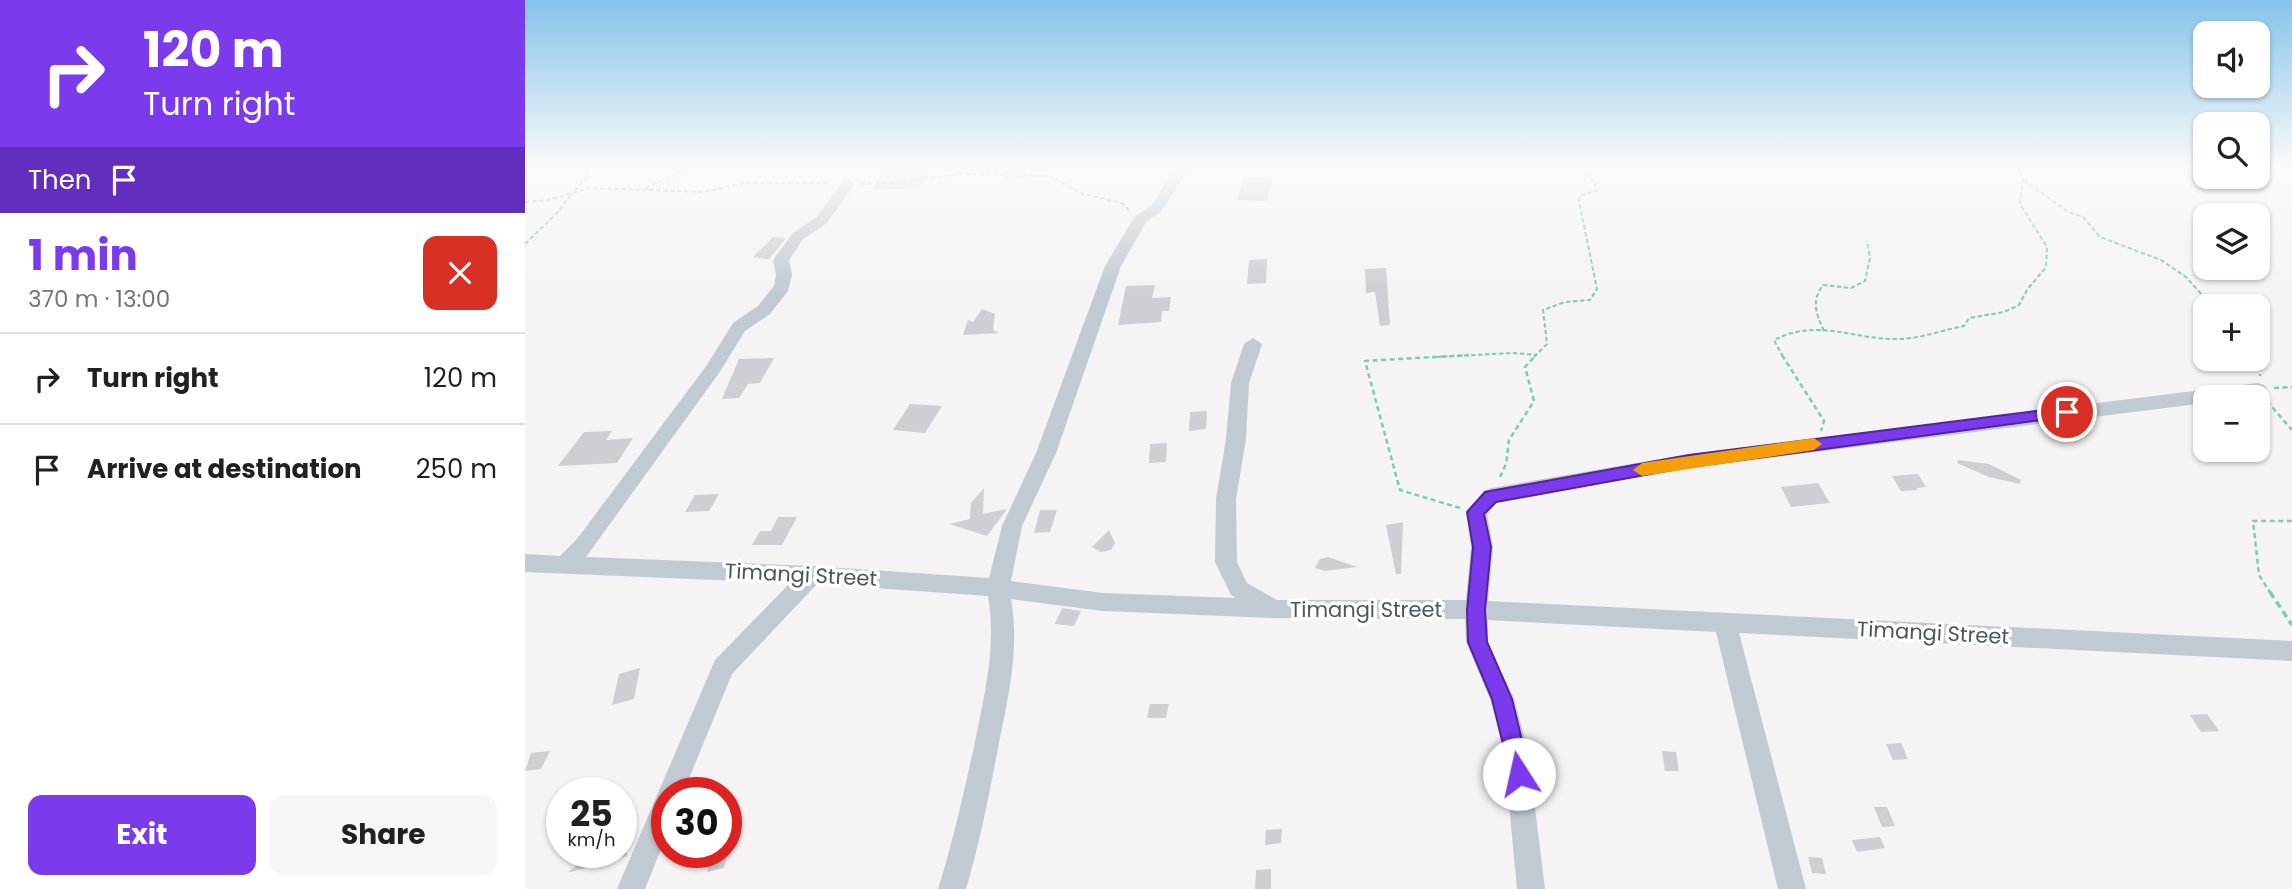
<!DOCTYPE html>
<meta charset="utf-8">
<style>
body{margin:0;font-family:Poppins,sans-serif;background:#f6f6f6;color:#202124;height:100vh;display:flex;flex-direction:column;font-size:26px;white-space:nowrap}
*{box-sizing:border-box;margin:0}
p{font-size:23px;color:#757577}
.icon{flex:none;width:38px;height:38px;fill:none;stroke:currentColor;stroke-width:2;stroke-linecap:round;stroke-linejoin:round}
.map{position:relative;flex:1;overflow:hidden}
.drawer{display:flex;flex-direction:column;background:#fff;width:525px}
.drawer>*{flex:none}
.banner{background:#7c3aed;color:#fff;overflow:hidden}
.buttons{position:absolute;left:1668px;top:21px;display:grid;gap:14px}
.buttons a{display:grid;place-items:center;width:77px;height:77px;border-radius:14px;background:#fff;box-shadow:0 2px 5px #0004;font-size:35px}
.speed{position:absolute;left:21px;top:777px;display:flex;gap:14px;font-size:35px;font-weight:700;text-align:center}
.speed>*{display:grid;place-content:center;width:91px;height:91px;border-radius:50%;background:#fff;box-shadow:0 2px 5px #0004;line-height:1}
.speed small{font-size:18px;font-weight:400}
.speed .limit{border:10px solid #d22;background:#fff;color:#111}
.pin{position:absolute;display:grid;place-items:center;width:60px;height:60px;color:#fff;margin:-30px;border:4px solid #fff;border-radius:50%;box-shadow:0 2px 7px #0007}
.me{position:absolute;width:77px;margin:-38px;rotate:350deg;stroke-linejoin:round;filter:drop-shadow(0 0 5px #0008)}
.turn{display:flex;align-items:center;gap:24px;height:147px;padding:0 28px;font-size:32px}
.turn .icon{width:91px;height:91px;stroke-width:2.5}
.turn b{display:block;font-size:49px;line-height:60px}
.then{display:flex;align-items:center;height:66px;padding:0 28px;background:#0003;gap:14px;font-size:26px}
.round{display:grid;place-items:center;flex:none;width:74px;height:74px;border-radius:14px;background:#f6f6f6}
.overview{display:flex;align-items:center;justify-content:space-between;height:119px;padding:0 28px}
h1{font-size:42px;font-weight:700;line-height:52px;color:#7c3aed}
.action{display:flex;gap:14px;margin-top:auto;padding:14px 28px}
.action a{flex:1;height:80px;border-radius:14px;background:#7c3aed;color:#fff;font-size:28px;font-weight:700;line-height:80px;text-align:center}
.action a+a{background:#f6f6f6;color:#202124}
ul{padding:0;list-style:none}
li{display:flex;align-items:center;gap:21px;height:91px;padding:0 28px;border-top:2px solid #e0e0e0}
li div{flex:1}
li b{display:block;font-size:26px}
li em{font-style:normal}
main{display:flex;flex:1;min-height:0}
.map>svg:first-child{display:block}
.building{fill:#cdcfd5}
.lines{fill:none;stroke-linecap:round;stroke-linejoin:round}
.path-far2{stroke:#7ad0a6;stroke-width:2;stroke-dasharray:4.5 2.5;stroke-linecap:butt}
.path-far1{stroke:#7ad0a6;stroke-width:2.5;stroke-dasharray:5 3.5;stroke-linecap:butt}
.path{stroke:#7ad0a6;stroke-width:3.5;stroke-dasharray:7 4.5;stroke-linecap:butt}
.minor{fill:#c1cad2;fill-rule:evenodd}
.route{fill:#7c3aed;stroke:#51269a;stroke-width:2}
.slow{fill:#f59e0b}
.labels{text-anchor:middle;stroke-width:7;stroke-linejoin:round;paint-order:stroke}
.street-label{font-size:21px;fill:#4a5661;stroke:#fff}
</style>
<main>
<section class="drawer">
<div class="banner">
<div class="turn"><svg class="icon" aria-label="right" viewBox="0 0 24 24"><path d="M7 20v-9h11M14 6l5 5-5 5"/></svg><div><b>120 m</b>Turn right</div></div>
<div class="then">Then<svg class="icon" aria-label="arrive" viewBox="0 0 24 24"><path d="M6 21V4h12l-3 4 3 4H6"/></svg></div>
</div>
<div class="overview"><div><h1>1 min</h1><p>370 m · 13:00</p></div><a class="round" style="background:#d93025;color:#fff"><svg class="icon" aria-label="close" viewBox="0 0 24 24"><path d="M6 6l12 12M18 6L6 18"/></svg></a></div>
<ul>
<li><svg class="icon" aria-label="right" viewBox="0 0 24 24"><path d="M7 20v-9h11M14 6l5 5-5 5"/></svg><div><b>Turn right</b></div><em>120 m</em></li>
<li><svg class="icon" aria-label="arrive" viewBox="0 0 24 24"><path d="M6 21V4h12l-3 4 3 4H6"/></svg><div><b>Arrive at destination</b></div><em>250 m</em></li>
</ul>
<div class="action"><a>Exit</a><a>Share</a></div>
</section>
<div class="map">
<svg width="1767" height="889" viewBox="0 0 1767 889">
<rect width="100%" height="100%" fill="#f5f3f3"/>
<g class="building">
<polygon points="380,167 405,167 396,188 348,190 357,169"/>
<polygon points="482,167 501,167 498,179 477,181"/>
<polygon points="719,177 747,178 742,201 712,200"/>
<polygon points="248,237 261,238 244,259 228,257"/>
<polygon points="742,259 741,283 722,284 724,260"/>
<polygon points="861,268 865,325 855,326 850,292 841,293 840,269"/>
<polygon points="630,285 627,298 646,297 644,311 637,311 636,322 593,325 601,286"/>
<polygon points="457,309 470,314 468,330 474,333 438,335 443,320 448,322"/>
<polygon points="249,358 235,383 223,384 214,398 197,399 214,359"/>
<polygon points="385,404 417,406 400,433 368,430"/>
<polygon points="682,411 681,429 664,431 665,412"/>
<polygon points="87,431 81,440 108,438 92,463 33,466 59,432"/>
<polygon points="642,443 641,462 624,463 625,444"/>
<polygon points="1433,460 1464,464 1496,480 1495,484 1464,477 1432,463"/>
<polygon points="1393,474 1401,487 1391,488 1393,490 1376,491 1367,476"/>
<polygon points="1293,483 1305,503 1266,507 1256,487"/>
<polygon points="459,488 458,514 482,509 462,536 424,524 445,519 446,503"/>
<polygon points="194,494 184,511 160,512 170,495"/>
<polygon points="515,510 532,510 525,532 509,533"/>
<polygon points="253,517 272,517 257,545 227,545 235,531 246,531"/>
<polygon points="878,522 876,574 871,574 861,525"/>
<polygon points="584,530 590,543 586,550 576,552 567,547"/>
<polygon points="803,557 832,567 800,571 790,568 795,559"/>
<polygon points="537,608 556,611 549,626 530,624"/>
<polygon points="115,668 109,699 87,705 94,674"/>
<polygon points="625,704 644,704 641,718 622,718"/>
<polygon points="1682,714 1694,731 1676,732 1665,715"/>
<polygon points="1376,743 1383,759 1368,760 1361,744"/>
<polygon points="25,751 16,769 0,771 6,753"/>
<polygon points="1137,751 1151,752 1154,771 1140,771"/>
<polygon points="1349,807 1362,807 1370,826 1357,827"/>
<polygon points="757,829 756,843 740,845 741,830"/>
<polygon points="1355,837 1360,848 1332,852 1327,840"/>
<polygon points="68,852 101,852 102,856 42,873"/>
<polygon points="203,852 199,868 182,872 186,856"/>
<polygon points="1283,857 1297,858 1301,874 1287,873"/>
<polygon points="746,869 746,889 730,889 731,870"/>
</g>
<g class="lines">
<g class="path-far2">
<polyline points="1499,180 1543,212 1558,217 1575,237 1636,260 1661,277 1687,306"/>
<polyline points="336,184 380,182 434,174 525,176 555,193 597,203 604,210"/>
<polyline points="121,188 169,167"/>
<polyline points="50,191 62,177 62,167"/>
<polyline points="0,202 23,200 64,188 178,192 221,183 305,183"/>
<polyline points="0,244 32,213 46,195"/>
<path d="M1299 331C1291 314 1286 301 1298 285L1326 288 1340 281 1345 258 1342 241"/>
<polyline points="911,357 988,353 1011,355"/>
<polyline points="1009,357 1022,344 1018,310 1040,302 1065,300 1072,289 1054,201 1055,196 1073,190 1059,167"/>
<path d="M1258 357 1249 340C1294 317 1330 341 1376 339 1397 338 1418 330 1439 326L1444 318 1479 312 1494 305 1502 290 1521 267 1522 247 1495 204 1498 178 1493 167"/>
</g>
<g class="path-far1">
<polyline points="1257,355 1299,421 1296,431"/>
<polyline points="1730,359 1736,368 1735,376"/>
<polyline points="1749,388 1767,387"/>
<polyline points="1742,401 1767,430"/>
<polyline points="975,477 981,464 984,440 1009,401 1000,367 1011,355"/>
<polyline points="935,508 875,490 840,361 944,355"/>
<polyline points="1746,594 1734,575 1728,521 1767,521"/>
</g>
<polyline class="path" points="1745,592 1767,625"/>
<path class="minor" d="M651 167H665L636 212 621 222 596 266 531 453 497 526 486 581 578 593 711 598 706 595 690 562 691 499 701 439 706 383 719 344 728 338 737 344 724 383 721 439 711 499 712 562 722 583 752 600H941L946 547 941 512 959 491 966 488 1164 454 1733 383 1739 385 1742 389 1739 393 1721 397H1680V403L1164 468 972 503 962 514 968 547 963 601 1767 641V661L1214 633 1281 889H1253L1191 632 963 620V642L989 699 1003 751 1020 889H992L979 751 965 699 941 642 940 619 749 618 578 611 486 599C495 650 483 698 473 748 464 795 455 842 441 889H413C428 842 438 795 449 747 459 696 472 648 463 596L292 584 207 674 158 793H142V834L120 889H92L190 660 265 583 0 572V554L35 556 52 539 182 365 208 323 233 306 249 286 251 275 248 260 268 233 292 217 318 181 323 180 330 184 302 223 278 239 264 260 267 275 263 291 245 314 220 331 194 373 61 557 287 566 464 578 477 526 511 453 580 266 610 216 626 206Z"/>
</g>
<linearGradient id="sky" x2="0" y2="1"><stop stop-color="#85c3ea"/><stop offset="0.57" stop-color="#fafafa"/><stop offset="1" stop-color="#fafafa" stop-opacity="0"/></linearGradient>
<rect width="1767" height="292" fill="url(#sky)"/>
<polygon class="route" points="1542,407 1549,412 1547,416 1164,467 971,502 959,514 966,547 960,610 962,642 987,699 1005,774 1001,781 994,784 987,781 967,699 943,642 942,610 948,547 942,512 960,492 1164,455"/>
<polygon class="slow" points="1289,438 1297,444 1289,450 1117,476 1108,470 1117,463"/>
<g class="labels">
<g class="street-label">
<text transform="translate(276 575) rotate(3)" y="7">Timangi Street</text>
<text x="841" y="617">Timangi Street</text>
<text transform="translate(1408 633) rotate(3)" y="7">Timangi Street</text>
</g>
</g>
</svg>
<div class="buttons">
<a><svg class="icon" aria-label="sound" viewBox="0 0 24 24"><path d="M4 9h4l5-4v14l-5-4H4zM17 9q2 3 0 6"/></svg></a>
<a><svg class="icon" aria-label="search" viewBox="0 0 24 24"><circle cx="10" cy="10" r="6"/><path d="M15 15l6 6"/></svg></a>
<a><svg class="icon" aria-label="layers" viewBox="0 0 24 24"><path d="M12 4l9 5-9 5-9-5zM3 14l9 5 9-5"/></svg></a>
<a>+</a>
<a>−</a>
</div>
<div class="speed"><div>25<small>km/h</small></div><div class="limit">30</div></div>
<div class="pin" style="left:1542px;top:412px;background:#d93025"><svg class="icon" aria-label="arrive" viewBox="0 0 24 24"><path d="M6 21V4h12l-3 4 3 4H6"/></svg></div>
<svg class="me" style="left:994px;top:774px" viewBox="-20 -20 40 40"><circle r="19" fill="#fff"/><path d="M0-13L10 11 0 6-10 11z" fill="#7c3aed"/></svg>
</div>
</main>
